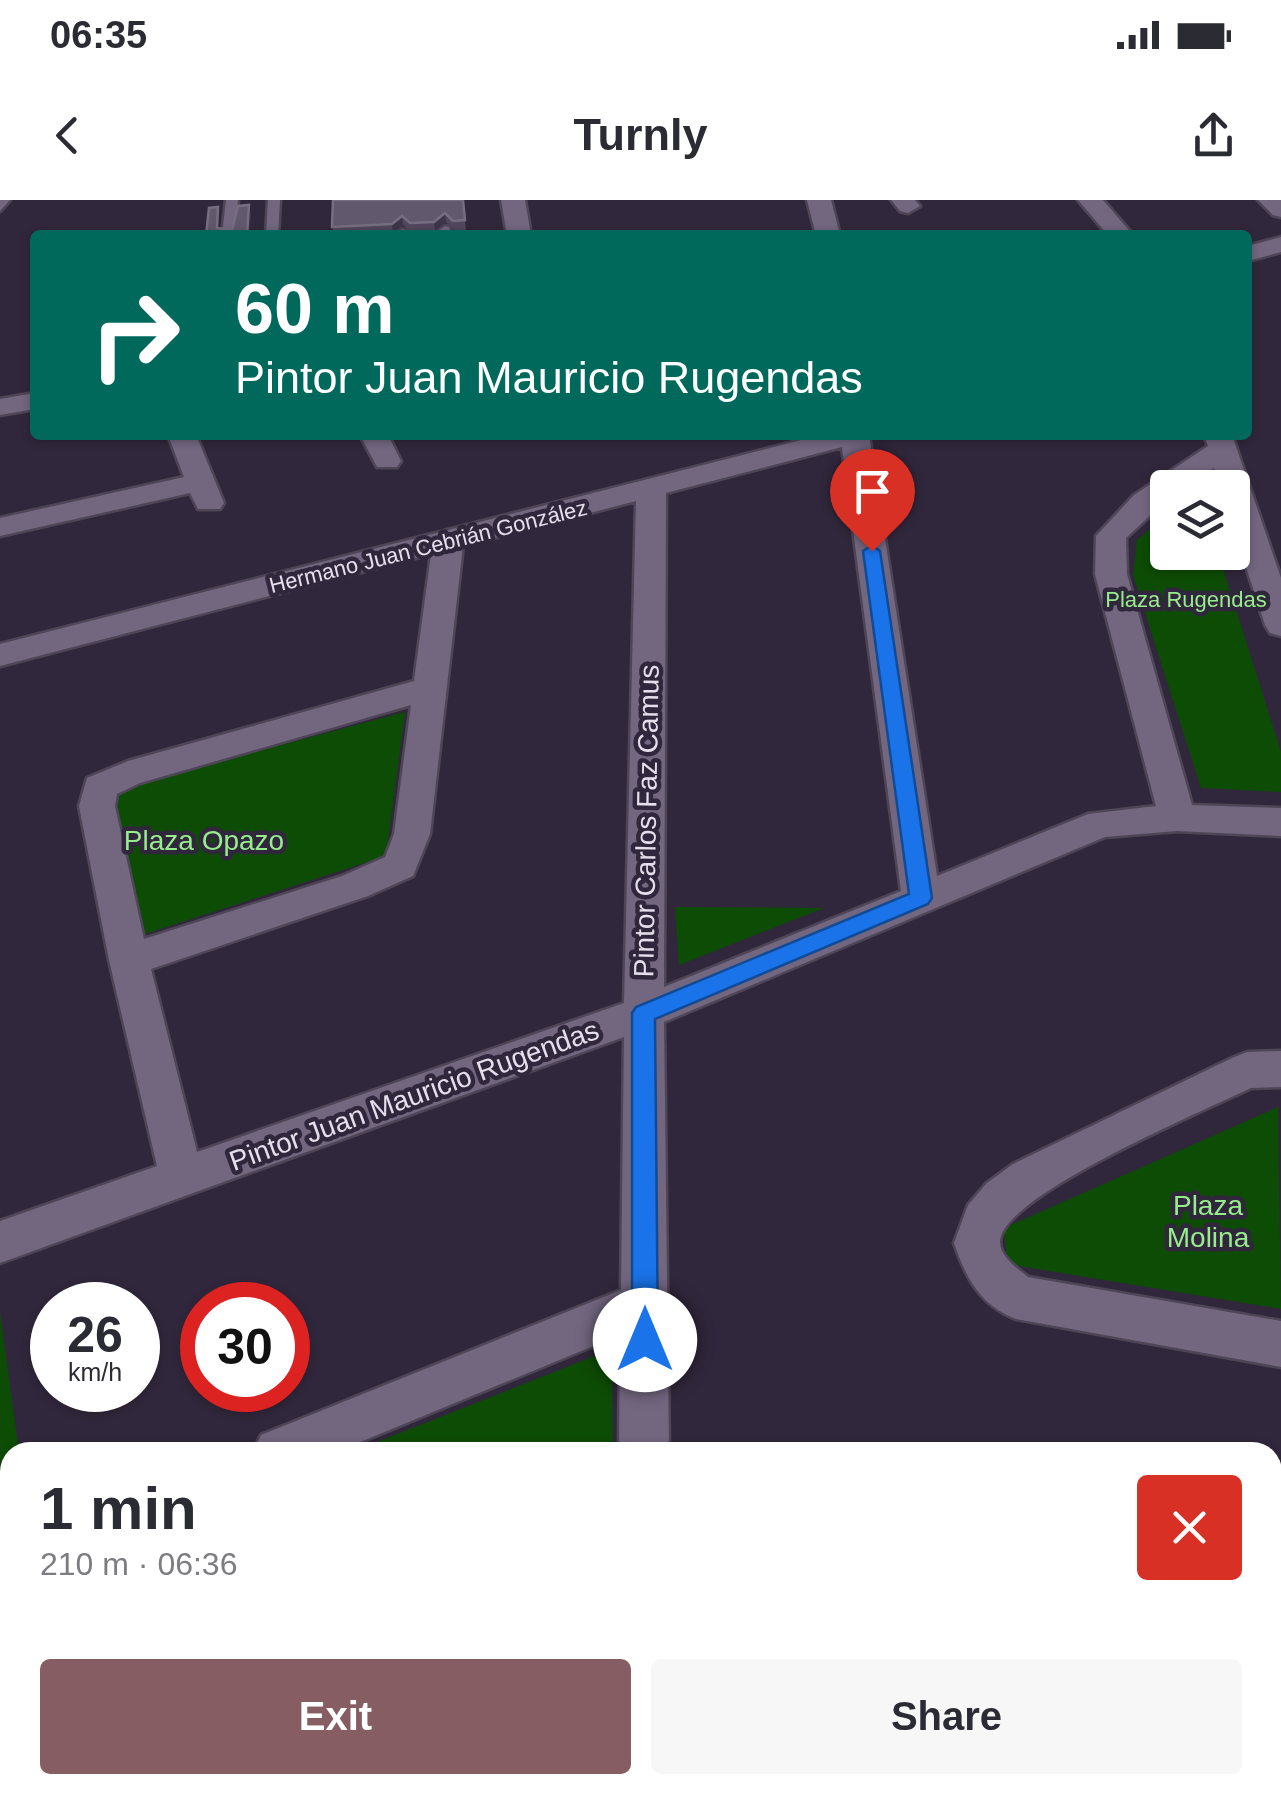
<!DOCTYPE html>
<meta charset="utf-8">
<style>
body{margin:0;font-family:Helvetica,sans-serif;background:#f7f7f7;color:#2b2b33;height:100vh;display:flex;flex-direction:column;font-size:38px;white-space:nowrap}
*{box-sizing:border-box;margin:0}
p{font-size:32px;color:#7c7c81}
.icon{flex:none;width:55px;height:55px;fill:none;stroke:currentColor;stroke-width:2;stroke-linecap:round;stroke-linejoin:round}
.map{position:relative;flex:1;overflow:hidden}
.details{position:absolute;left:0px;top:1242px;width:1282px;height:352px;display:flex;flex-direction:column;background:#fff;border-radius:30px 30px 0 0;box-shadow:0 2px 8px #0004}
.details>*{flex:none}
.hud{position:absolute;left:30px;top:30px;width:1222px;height:210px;border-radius:10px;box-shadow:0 2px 8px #0004;background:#00695c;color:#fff;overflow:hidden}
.fabs{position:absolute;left:1150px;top:270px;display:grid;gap:20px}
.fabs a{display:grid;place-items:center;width:100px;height:100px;border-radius:10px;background:#fff;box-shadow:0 2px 8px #0004;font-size:50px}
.speed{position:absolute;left:30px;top:1082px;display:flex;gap:20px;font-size:50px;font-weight:700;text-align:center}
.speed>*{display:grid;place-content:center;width:130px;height:130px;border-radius:50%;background:#fff;box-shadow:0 2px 8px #0004;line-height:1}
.speed small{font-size:25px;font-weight:400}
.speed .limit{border:15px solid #d22;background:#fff;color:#111}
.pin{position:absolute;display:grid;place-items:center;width:85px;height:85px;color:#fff;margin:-102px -42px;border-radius:50% 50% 50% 0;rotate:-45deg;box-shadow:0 0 10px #0007}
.pin .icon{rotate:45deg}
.me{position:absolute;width:110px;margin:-55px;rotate:0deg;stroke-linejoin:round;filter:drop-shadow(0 0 8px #0008)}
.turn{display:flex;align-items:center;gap:35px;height:210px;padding:0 40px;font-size:45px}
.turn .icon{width:130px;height:130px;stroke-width:2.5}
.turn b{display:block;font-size:70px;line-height:85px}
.round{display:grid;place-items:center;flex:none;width:105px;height:105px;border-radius:10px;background:#f7f7f7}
.overview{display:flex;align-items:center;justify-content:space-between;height:170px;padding:0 40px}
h1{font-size:60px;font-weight:700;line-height:75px}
.cta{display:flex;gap:20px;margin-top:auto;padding:20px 40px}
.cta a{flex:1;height:115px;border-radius:10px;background:#865d63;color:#fff;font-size:40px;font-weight:700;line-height:115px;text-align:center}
.cta a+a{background:#f7f7f7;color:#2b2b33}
.status{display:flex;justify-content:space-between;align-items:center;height:70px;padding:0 50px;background:#fff;direction:ltr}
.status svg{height:28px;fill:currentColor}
header{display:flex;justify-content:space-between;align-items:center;height:130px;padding:0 40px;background:#fff;font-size:45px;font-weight:700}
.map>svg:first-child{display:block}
.green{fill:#0d4c04}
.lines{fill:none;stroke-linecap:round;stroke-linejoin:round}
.lane-casing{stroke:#4e4557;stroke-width:5}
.street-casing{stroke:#4e4557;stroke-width:5}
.lane{fill:#736780;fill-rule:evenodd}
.street{fill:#736780;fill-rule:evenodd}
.wall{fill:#52475e}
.shaded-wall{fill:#3e344a}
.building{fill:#62586d;stroke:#766d81;stroke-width:2.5}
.route{fill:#1a73e8;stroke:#114b97;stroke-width:2.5}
.labels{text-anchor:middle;stroke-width:9;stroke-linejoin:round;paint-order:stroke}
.far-street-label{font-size:22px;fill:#e5deec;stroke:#31273c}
.far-park-label{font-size:22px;fill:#97ed8b;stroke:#31273c}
.street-label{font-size:28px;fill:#e5deec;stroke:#31273c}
.park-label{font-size:28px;fill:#97ed8b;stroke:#31273c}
</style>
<div class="status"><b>06:35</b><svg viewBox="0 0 49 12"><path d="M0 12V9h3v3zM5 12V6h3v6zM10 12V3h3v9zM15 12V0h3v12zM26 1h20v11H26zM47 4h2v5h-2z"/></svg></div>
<header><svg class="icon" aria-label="back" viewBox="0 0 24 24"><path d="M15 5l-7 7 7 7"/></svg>Turnly<svg class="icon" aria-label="share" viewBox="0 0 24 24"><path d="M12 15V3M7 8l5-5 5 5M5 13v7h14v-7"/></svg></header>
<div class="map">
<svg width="1281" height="1593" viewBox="0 0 1281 1593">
<rect width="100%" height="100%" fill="#31273c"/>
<g class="green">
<polygon points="1167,315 1168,352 1218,353 1281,552 1281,592 1201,588 1133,375 1137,340"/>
<polygon points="405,512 386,656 142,735 110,604 123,587"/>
<polygon points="675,707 824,708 679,765"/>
<polygon points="1278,907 1281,1109 1007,1064 1004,1028"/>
<polygon points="0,1112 19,1252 10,1252 10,1325 0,1324"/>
<polygon points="612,1149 613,1252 352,1252"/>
</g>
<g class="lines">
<g class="lane-casing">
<g id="lane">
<polygon points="0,0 10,0 0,11"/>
<polygon points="226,0 238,0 234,35 222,35"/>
<polygon points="268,0 280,0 278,35 266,35"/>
<polygon points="445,26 449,27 452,35 440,35 439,30"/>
<polygon points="402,29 406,30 408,35 396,35"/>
</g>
</g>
<g class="street-casing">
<g id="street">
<polygon points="501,0 525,0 531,35 507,35"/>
<polygon points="807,0 831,0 840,35 816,35"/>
<polygon points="891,0 915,0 920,6 908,13 900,11"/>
<polygon points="1078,0 1103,0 1133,35 1108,35"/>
<polygon points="1258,0 1281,0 1281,17 1273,15"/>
<polygon points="1281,37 1281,52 1248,61 1248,46"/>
<polygon points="35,193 35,209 0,215 0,199"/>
<polygon points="168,235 196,235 224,303 220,309 198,309 190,293 0,336 0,318 184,277"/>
<polygon points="360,235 388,235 401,261 397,267 377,267"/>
<path d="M821 235H869L937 676 1088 614 1156 606 1095 374 1096 336 1134 295 1208 246 1204 235H1232L1281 378V436L1270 433 1265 425 1232 324V288H1221L1214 268 1184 288H1168V299L1126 338 1127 374 1192 605 1281 608V636L1177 631 1105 637 664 822 669 1252H619L620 1135 336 1252H253L261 1235 621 1090 624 837 0 1063V1021L157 966 109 760 79 606 87 578 128 561 414 481 431 354 0 466V444ZM842 247 901 691 664 787 666 293ZM636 301 624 803 197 952 151 769 368 696 413 676 430 634 463 346ZM411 505 394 634 385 657 342 676 144 739 115 606 117 594 140 583Z"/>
<path d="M1281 851V887L1251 888C1208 909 1000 996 1000 1042 1000 1057 1017 1068 1028 1077L1281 1121V1167L1016 1119C980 1105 966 1078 954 1043L968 1005 987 983 1013 964 1232 858 1247 852Z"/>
<polygon points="0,1318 10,1319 10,1371 0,1370"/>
<polygon points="1272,1484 1281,1485 1281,1539 1272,1538"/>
<rect x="610" y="1585" width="56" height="8"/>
<polygon points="978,1585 1034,1585 1035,1593 979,1593"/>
</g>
</g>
<use href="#lane" class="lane"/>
<use href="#street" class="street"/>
</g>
<polygon class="wall" points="463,0 466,30 454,30 446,22 435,31 411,32 403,25 393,33 334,35 332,27"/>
<g class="shaded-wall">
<polygon points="249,5 251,14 249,35 247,35"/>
<polygon points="445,13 446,22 435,31 434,22"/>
<polygon points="402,16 403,25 393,33 392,24"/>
</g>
<g class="building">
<polygon points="333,0 463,0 465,20 453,21 445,13 434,22 410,23 402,16 392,24 332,27"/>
<polygon points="249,5 247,35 206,35 209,8 218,7 217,28 232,30 238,6"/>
</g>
<polygon class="route" points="872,345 880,351 932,698 928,704 655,819 658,1140 654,1149 645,1152 636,1149 632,1140 632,813 636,807 909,694 863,351"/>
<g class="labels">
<g class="far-street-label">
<text transform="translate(428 346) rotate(-14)" y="8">Hermano Juan Cebrián González</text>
</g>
<g class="far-park-label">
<text x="1186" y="407">Plaza Rugendas</text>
</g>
<g class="street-label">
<text transform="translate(646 621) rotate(-89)" y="10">Pintor Carlos Faz Camus</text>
<text transform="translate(414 895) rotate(-20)" y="10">Pintor Juan Mauricio Rugendas</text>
</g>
<g class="park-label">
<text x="204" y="650">Plaza Opazo</text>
<text x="1208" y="1015">Plaza<tspan x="1208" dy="32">Molina</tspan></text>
</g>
</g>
</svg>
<div class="fabs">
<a><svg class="icon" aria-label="layers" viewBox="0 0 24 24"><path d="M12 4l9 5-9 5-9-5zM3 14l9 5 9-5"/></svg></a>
</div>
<div class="speed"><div>26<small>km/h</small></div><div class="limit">30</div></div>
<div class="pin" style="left:872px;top:351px;background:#d93025"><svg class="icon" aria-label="arrive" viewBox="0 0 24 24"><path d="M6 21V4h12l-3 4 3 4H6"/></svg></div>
<svg class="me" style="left:645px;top:1140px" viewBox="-20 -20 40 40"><circle r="19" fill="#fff"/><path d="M0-13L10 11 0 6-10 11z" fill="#1a73e8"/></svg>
<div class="hud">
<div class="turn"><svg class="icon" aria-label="right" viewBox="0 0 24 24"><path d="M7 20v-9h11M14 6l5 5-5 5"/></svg><div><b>60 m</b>Pintor Juan Mauricio Rugendas</div></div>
</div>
<section class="details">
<div class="overview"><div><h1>1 min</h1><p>210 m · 06:36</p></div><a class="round" style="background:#d93025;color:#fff"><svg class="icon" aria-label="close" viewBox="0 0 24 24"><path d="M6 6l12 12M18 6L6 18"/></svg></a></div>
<div class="cta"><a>Exit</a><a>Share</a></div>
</section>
</div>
